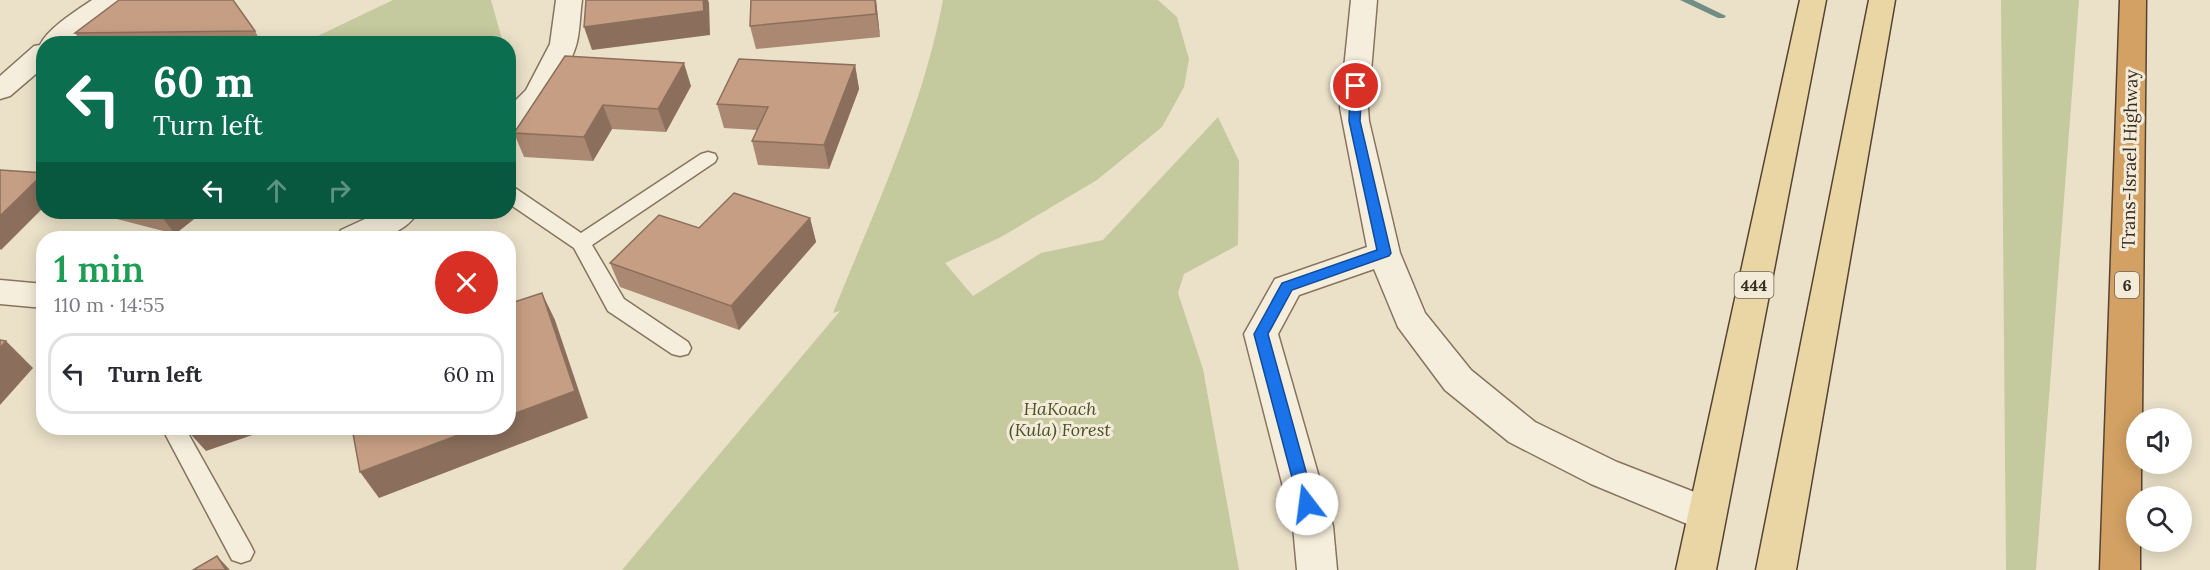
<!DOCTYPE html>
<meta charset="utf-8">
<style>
body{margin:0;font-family:Lora,serif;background:#f2f2f3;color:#2b2b33;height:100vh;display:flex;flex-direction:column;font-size:22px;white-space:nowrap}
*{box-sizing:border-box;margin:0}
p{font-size:20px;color:#7c7c81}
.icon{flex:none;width:33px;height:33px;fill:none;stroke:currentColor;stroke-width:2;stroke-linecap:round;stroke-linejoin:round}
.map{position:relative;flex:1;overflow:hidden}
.panel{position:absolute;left:36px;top:231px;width:480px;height:204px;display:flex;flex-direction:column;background:#fff;border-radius:24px;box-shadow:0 3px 15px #0003}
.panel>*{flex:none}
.banner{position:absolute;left:36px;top:36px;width:480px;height:183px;border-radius:24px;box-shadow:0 3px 15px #0003;background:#0b6e4f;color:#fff;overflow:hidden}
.tools{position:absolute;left:2126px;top:408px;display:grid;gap:12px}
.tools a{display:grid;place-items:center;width:66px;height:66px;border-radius:50%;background:#fff;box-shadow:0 3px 15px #0003;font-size:30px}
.pin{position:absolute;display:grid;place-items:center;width:51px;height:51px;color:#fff;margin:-26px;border:3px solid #fff;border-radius:50%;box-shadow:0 2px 6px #0007}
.me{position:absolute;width:66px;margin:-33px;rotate:345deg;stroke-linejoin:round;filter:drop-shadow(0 0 4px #0008)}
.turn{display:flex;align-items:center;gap:21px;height:126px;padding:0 18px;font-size:27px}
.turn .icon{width:78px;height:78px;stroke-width:2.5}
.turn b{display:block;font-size:42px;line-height:51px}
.lanes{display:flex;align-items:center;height:57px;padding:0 18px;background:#0003;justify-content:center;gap:30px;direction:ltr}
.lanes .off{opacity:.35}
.round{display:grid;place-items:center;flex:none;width:63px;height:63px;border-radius:32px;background:#f2f2f3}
.headline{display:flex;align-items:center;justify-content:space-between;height:102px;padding:0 18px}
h1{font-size:36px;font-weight:600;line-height:45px;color:#1e9e55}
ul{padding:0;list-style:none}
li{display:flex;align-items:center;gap:18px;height:81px;margin:0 12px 9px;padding:0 6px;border:3px solid #e1e1e2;border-radius:24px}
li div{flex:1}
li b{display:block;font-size:22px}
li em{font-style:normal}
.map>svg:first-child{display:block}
.green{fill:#c4c99e}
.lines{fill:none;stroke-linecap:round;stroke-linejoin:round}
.stream{fill:#718e86;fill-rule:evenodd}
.service-casing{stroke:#86745f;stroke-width:3}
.minor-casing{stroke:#86745f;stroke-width:3}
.primary-casing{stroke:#554333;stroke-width:3}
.motorway-casing{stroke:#554333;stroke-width:3}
.service{fill:#f6eedc;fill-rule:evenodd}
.minor{fill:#f6eedc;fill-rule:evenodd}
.primary{fill:#ead5a5;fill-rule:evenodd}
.motorway{fill:#d2a163;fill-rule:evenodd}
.wall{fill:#aa8871}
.shaded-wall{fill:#8b6f5c}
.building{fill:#c69e83;stroke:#8b6f5c;stroke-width:1.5}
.route{fill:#1a73e8;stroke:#114b97;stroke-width:1.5}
.labels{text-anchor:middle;stroke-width:6;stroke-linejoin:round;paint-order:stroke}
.shield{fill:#f3ebd8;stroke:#706559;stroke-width:1.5}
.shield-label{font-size:16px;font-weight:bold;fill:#382c22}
.street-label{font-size:18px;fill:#382c22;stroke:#f3ebd8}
.park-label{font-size:18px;font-style:italic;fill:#48532a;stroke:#f3ebd8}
</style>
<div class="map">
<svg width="2210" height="570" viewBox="0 0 2210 570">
<rect width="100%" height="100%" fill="#ebe1c9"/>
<g class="green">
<polygon points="393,0 491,0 503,43 303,43"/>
<path d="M943 0H1158L1177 17 1189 59 1184 87 1162 127 1097 180 1001 237 945 263 973 296 1041 253 1103 240 1218 117 1239 161 1238 245 1184 274 1178 293 1203 369 1239 570H622L840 311 833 313C874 211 923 108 943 0Z"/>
<polygon points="2001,0 2079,0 2036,570 2006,570"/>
</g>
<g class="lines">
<polygon class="stream" points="1680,0 1693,0 1726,16 1724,18 1718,18"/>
<g class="service-casing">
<g id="service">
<polygon points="708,152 715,154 717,158 715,162 592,245 624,299 688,342 691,348 688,354 680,356 672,354 608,311 574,248 508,203 508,187 515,188 581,233 701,154"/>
<polygon points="162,428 185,428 250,544 254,552 250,560 241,563 232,560"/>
</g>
</g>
<g class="minor-casing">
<g id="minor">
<path d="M92 0H122L69 44H44V67L10 96 0 99V76L34 46 40 45C47 29 77 10 92 0Z"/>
<path d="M556 0H582C580 14 580 29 577 42 571 68 535 127 508 134V108L526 90 550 44Z"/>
<polygon points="1351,0 1377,0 1368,108 1369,121 1400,253 1425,313 1471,370 1535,422 1617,462 1720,502 1725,514 1720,526 1706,531 1692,526 1591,484 1509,442 1445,390 1398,327 1374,269 1299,295 1278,334 1333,526 1337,570 1297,570 1293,526 1244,334 1275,279 1367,247 1340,108"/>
<path d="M380 212H418C399 242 366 238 336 238L341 230Z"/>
<polygon points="0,280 44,284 44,308 0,304"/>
</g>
</g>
<g class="primary-casing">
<g id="primary">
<polygon points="1800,0 1826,0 1716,570 1676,570"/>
<polygon points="1869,0 1895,0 1796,570 1756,570"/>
</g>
</g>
<g class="motorway-casing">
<polygon id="motorway" points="2120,0 2146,0 2142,418 2136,418 2136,464 2141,464 2141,496 2136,496 2136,542 2140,542 2140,570 2100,570"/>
</g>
<use href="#service" class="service"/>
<use href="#minor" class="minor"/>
<use href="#primary" class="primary"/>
<use href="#motorway" class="motorway"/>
</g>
<g class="wall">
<polygon points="751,0 876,0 880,37 756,49 750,26"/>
<polygon points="255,31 262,44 83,44 75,33"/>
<polygon points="565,56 691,86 666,132 612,129 593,161 524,157 514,133"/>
<polygon points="855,65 859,89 829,169 758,165 752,141 757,130 724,128 717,104"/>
<polygon points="104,212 203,212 175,234 109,217"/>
<polygon points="810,218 816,242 739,330 620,287 610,263 699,228"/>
</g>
<g class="shaded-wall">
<polygon points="703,0 708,0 709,3 710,35 592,50 584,27"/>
<polygon points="875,0 876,0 880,37 876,14"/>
<polygon points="684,63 691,86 666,132 658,109"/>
<polygon points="855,65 859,89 829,169 824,145"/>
<polygon points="603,105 612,129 593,161 584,137"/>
<polygon points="44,173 44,207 1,250 0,249 0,216"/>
<polygon points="158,212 203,212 175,234"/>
<polygon points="810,218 816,242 739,330 731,306"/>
<polygon points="542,293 555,320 588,418 379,498 360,472 477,428 508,428 508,416"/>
<polygon points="6,341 33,368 0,405 0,348"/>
<polygon points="185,428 273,428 206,451"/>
<polygon points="217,556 230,570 226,570"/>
</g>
<g class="building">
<polygon points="119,0 233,0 255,31 75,33"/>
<polygon points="586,0 703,0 704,11 584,27"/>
<polygon points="751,0 875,0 876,14 750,26"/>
<polygon points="565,56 684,63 658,109 603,105 584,137 514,133"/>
<polygon points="739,59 855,65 824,145 752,141 768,107 717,104"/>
<polygon points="0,170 44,173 0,216"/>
<polygon points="734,193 810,218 731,306 610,263 659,215 699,228"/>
<polygon points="542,293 575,391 508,416 508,304"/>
<polygon points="0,340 6,341 0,348"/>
<polygon points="352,428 477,428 360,472"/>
<polygon points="217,556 226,570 193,570"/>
</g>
<polygon class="route" points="1356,83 1362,86 1360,121 1391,253 1389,256 1292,290 1268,334 1315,504 1313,509 1307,511 1302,509 1299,504 1254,334 1282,283 1377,250 1349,121 1350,86"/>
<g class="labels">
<g class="shield">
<rect x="1734.5" y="272" width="39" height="26" rx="4.5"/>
<rect x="2115" y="272" width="24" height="26" rx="4.5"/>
</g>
<g class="shield-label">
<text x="1754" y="291">444</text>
<text x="2127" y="291">6</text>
</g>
<g class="street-label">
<text transform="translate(2130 159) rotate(-89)" y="6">Trans-Israel Highway</text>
</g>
<g class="park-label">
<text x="1060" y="415">HaKoach<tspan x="1060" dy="21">(Kula) Forest</tspan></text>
</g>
</g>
</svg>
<div class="tools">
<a><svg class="icon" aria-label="sound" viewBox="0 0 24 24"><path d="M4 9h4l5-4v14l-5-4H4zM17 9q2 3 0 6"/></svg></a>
<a><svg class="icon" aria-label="search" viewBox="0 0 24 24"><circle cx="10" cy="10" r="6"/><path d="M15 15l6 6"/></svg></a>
</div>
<div class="pin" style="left:1356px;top:86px;background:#d93025"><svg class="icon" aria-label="arrive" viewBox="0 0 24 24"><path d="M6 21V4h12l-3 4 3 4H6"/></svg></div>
<svg class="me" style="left:1307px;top:504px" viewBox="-20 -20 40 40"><circle r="19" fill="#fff"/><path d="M0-13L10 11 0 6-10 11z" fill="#1a73e8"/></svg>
<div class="banner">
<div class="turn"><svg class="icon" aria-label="left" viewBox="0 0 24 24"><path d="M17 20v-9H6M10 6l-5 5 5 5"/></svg><div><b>60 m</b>Turn left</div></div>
<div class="lanes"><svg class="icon" aria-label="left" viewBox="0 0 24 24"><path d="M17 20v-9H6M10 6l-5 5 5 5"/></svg><svg class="icon off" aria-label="ahead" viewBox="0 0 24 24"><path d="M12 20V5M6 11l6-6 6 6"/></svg><svg class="icon off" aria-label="right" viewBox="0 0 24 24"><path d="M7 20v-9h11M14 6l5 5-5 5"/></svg></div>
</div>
<section class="panel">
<div class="headline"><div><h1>1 min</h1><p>110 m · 14:55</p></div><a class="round" style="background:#d93025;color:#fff"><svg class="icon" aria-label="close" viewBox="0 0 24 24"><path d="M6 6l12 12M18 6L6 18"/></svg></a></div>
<ul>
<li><svg class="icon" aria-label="left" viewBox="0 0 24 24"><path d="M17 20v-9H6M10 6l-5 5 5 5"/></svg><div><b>Turn left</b></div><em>60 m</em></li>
</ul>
</section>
</div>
